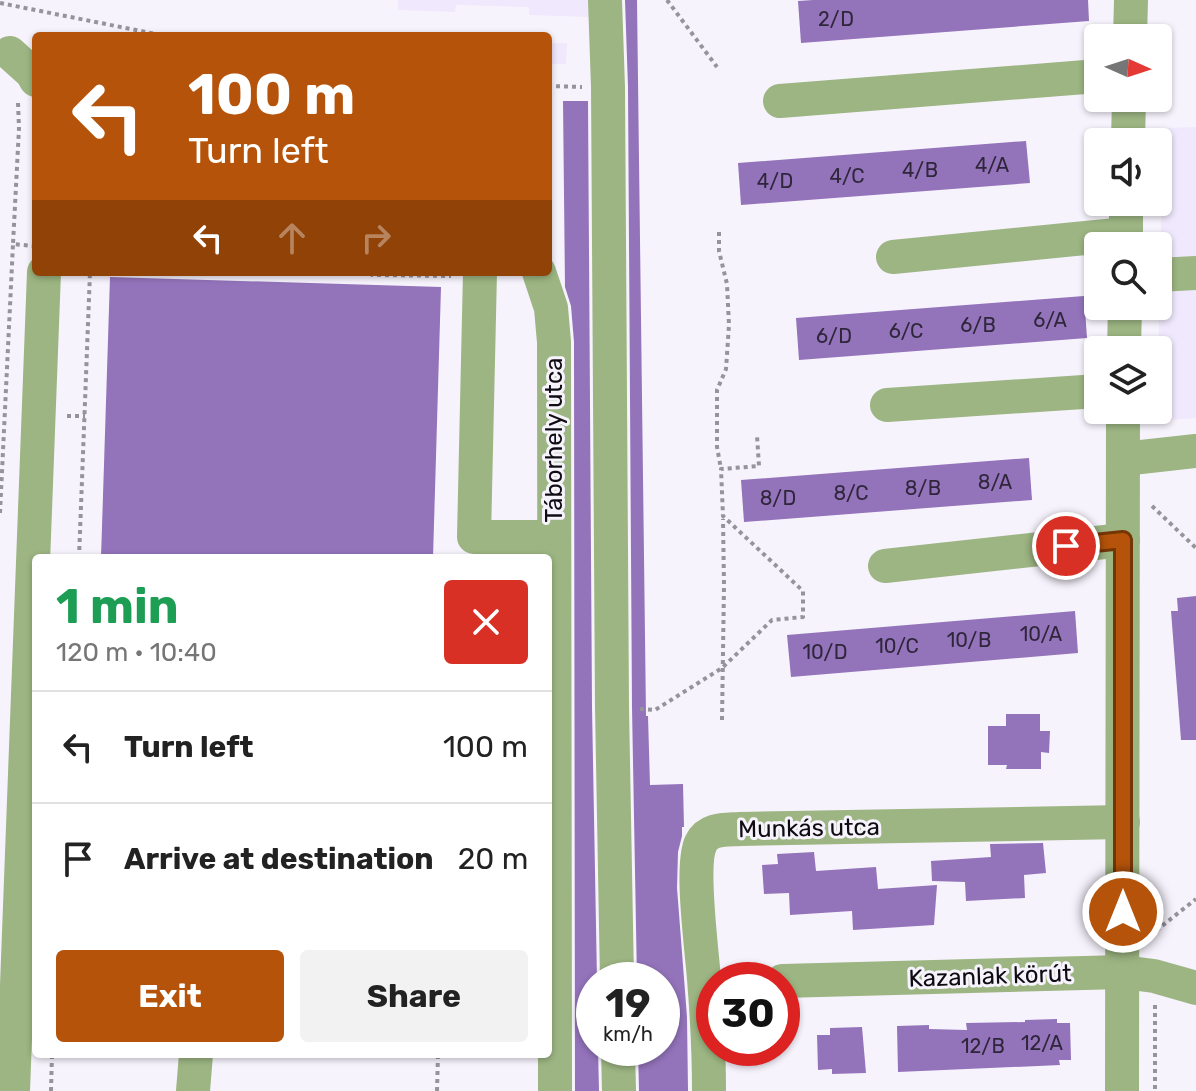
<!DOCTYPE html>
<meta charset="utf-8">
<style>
body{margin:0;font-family:Rubik,sans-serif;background:#f2f2f2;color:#222;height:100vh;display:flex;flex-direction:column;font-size:30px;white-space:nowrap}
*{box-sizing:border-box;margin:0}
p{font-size:26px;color:#767676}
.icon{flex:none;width:44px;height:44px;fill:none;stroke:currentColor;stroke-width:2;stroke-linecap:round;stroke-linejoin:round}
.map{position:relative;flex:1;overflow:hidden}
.details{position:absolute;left:32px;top:554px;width:520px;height:504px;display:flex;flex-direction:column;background:#fff;border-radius:8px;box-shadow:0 2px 6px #0004}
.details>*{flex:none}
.banner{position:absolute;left:32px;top:32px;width:520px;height:244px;border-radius:8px;box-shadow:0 2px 6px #0004;background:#b45309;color:#fff;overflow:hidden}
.needle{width:52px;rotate:93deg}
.controls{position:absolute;left:1084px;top:24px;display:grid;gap:16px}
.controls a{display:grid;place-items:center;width:88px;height:88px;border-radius:8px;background:#fff;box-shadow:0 2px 6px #0004;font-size:40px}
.speed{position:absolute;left:576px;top:962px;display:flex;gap:16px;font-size:40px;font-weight:700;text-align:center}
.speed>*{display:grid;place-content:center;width:104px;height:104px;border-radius:50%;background:#fff;box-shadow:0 2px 6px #0004;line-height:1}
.speed small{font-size:20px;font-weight:400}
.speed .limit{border:12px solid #d22;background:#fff;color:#111}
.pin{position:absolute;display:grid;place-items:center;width:68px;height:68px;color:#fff;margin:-34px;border:4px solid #fff;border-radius:50%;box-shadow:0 2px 8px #0007}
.me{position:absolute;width:88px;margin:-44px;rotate:0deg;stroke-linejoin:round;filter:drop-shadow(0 0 6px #0008)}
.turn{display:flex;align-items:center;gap:28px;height:168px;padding:0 24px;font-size:36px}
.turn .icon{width:104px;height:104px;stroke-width:2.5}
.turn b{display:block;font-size:56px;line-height:68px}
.lanes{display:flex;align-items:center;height:76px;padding:0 24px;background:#0003;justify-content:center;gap:40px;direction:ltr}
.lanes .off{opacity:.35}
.round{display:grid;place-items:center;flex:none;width:84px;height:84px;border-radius:8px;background:#f2f2f2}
.headline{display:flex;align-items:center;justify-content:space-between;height:136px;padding:0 24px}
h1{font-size:48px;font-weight:700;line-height:60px;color:#1e9e55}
.action{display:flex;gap:16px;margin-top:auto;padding:16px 24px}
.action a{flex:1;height:92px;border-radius:8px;background:#b45309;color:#fff;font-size:32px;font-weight:700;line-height:92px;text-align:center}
.action a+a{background:#f2f2f2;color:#222}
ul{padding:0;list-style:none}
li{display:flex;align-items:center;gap:24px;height:112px;padding:0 24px;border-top:2px solid #e0e0e0}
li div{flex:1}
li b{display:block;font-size:30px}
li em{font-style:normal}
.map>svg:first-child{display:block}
.built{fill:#f0e8fc}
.building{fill:#9373ba}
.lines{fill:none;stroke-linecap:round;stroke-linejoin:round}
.path{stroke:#96939b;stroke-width:4;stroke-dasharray:4 4;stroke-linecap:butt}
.minor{stroke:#9cb582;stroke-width:34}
.route-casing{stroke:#753606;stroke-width:20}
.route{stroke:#b45309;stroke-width:14}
.labels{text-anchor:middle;stroke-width:6;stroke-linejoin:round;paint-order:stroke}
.number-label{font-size:20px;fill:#2f263b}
.street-label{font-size:24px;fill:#0e0c11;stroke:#f7f3fd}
</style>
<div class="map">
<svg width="1196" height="1091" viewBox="0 0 1196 1091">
<rect width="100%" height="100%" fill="#f7f3fd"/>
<g class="built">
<polygon points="398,0 589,0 589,17 529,15 529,7 456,5 455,12 398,10"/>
<polygon points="548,43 567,43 566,64 548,64"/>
<polygon points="1196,127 1196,418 1157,421 1163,128"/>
</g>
<g class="building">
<polygon points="625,0 637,0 646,716 648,716 650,785 683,784 684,827 682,827 682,836 678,852 677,888 687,1017 688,1091 639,1091 638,1048 662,1048 662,980 637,980 632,707 628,87"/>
<polygon points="813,0 1088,0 1089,21 801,43 798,1"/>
<polygon points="563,101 588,101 592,707 597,980 594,980 594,1048 598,1048 599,1091 575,1091 574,342 571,306 565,287"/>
<polygon points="1026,141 1030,183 741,205 738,163"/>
<polygon points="110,277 441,287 433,558 101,558"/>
<polygon points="1084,296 1087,338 799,360 796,318"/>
<polygon points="1029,458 1032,500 744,522 741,480"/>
<polygon points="1196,596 1196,740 1181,740 1171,611 1178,611 1177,598"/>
<polygon points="1075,611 1078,653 791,677 787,635"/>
<polygon points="1006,714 1040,714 1040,731 1050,731 1049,753 1041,752 1041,769 1006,769 1007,765 988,765 988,726 1006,726"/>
<polygon points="1043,843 1046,873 1024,875 1025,898 966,901 965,882 932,881 931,861 991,857 990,844"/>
<polygon points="814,852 816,871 876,867 878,889 937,885 934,925 853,930 852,911 790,915 789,893 764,894 762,865 778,864 777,854"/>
<polygon points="1057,1019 1057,1023 1070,1023 1071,1060 1059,1060 1060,1065 898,1072 897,1026 929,1025 929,1029 967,1030 966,1023 1025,1022 1025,1020"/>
<polygon points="862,1027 866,1073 832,1074 832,1069 818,1070 817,1035 830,1035 830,1028"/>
</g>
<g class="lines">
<g class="path">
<polyline points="667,0 717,67"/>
<polyline points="0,3 166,36"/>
<polyline points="548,86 582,87"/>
<polyline points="18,103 19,128 13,244 34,246"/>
<polyline points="719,232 719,251 727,284 729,325 726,369 717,390 717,447 721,469"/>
<polyline points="372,272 372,275 451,276"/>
<polyline points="67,416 85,416"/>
<polyline points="1152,506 1196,548"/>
<polyline points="0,513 13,244"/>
<polyline points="79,558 90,272"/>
<polyline points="640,709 655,710 722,668 772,620 803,617 803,591 723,516 721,469 759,466 757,436"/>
<polyline points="722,720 724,585 723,519"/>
<polyline points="1153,937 1153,933 1196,899"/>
<polyline points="1155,1005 1155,1091"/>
<polyline points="51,1091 52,1054"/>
<polyline points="437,1091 438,1054"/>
</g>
<g class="minor">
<polyline points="605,0 608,87 612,707 617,980"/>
<polyline points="1130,38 1131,0"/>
<polyline points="10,53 32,73 36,80"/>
<polyline points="780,101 1098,76"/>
<polyline points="1128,142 1129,98"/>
<polyline points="1126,246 1126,202"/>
<polyline points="893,257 1126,234"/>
<polyline points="480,272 474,537 554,537"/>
<polyline points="539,272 551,308 554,342 555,1091"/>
<polyline points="1158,275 1196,273"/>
<polyline points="1124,350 1125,306"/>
<polyline points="887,405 1098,391"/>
<polyline points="1123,459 1196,451"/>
<polyline points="885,566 1123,540"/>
<polyline points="782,981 1123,972 1154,976 1196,988"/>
<polyline points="618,1048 619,1091"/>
<polyline points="13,1091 44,272"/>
<polyline points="193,1091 196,1054"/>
<path d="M709 1091C709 1054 707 1016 704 979 702 951 690 864 701 843 708 828 726 830 740 829L1123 822"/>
<polyline points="1122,1091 1123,410"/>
</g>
</g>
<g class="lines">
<g class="route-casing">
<polyline id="route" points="1066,546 1123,540 1123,912"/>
</g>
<use href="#route" class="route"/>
</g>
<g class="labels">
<g class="number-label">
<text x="836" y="26">2/D</text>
<text x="992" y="172">4/A</text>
<text x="920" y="177">4/B</text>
<text x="847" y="183">4/C</text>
<text x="775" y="188">4/D</text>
<text x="1050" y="327">6/A</text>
<text x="978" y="332">6/B</text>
<text x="906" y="338">6/C</text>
<text x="834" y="343">6/D</text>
<text x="995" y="489">8/A</text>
<text x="923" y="495">8/B</text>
<text x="851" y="500">8/C</text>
<text x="778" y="505">8/D</text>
<text x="1041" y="641">10/A</text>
<text x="969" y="647">10/B</text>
<text x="897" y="653">10/C</text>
<text x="825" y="659">10/D</text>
<text x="1042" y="1050">12/A</text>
<text x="983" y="1053">12/B</text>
</g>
<g class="street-label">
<text transform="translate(554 440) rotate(-90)" y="8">Táborhely utca</text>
<text transform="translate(809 828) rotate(-1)" y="8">Munkás utca</text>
<text transform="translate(990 976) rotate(-2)" y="8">Kazanlak körút</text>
</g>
</g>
</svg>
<div class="controls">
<a><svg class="needle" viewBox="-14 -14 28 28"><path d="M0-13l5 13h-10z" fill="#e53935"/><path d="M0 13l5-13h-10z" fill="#767676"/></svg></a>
<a><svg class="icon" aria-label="sound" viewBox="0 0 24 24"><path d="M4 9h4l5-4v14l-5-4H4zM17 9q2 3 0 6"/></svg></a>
<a><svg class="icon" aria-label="search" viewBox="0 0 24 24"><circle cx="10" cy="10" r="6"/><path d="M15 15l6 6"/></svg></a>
<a><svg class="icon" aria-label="layers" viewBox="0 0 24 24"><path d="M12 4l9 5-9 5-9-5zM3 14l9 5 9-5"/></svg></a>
</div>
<div class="speed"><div>19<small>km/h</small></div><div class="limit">30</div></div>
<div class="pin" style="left:1066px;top:546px;background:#d93025"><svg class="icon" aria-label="arrive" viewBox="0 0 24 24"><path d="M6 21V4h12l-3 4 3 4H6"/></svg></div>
<svg class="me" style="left:1123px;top:912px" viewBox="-20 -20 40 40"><circle r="17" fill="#b45309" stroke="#fff" stroke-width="3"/><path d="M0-11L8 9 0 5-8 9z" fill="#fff"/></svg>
<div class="banner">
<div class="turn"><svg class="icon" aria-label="left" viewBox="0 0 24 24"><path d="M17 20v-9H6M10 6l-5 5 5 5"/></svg><div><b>100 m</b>Turn left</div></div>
<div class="lanes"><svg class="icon" aria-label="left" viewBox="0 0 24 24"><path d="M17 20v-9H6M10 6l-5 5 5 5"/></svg><svg class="icon off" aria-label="ahead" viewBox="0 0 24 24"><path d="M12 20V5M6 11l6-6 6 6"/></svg><svg class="icon off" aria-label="right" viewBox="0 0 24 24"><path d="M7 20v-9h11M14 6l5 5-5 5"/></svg></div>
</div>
<section class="details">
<div class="headline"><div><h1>1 min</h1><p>120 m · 10:40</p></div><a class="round" style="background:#d93025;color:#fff"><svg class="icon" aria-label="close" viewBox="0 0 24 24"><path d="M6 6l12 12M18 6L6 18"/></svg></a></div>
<ul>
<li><svg class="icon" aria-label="left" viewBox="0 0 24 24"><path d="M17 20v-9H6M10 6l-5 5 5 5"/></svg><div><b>Turn left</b></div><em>100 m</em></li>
<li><svg class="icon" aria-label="arrive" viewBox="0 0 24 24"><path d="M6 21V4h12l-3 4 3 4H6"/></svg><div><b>Arrive at destination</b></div><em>20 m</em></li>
</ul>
<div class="action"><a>Exit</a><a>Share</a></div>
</section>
</div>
